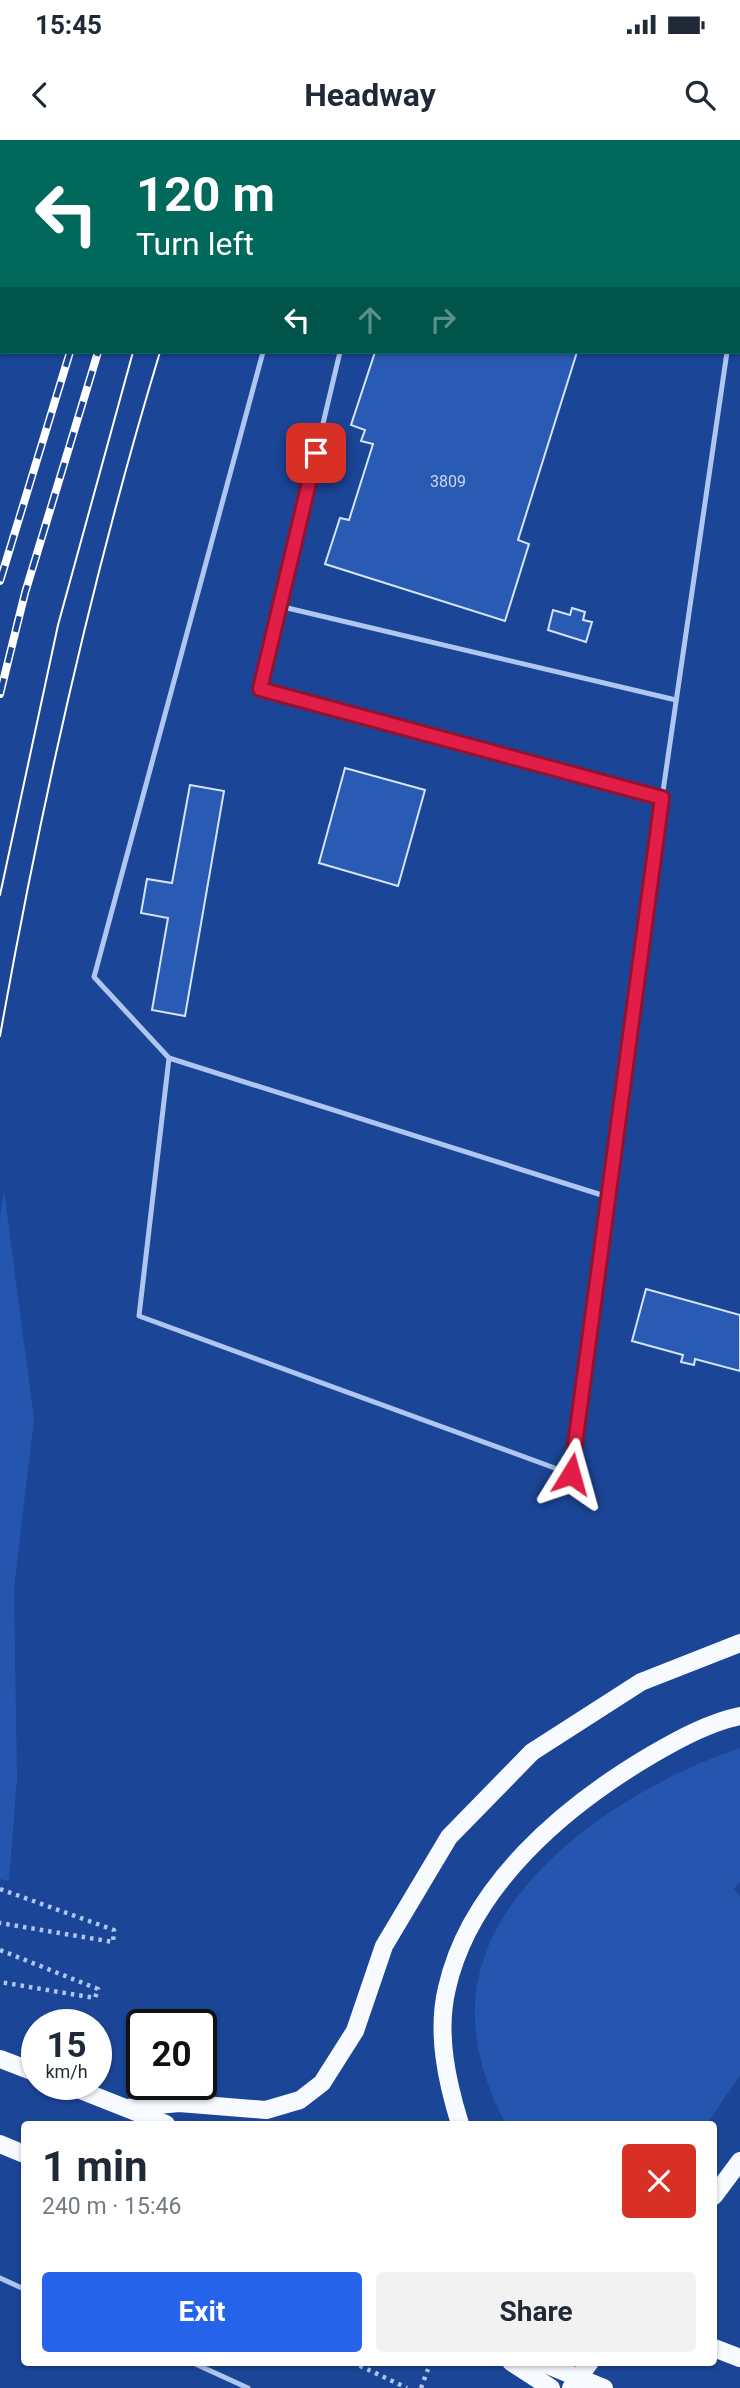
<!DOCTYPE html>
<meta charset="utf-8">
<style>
body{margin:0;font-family:Roboto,sans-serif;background:#f2f2f3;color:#1f2937;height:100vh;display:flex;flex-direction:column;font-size:26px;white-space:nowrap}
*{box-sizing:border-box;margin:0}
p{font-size:23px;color:#747a83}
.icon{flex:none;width:38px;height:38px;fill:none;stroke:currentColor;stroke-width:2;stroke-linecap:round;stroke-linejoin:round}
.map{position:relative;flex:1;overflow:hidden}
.panel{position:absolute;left:21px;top:1981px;width:696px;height:245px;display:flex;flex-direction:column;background:#fff;border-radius:7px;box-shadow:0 2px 5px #0004}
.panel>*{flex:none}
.hud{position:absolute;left:0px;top:0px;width:740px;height:214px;box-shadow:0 2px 5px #0004;background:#00695c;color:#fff;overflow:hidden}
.speed{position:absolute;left:21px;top:1869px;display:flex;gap:14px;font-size:35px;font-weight:700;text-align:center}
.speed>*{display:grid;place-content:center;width:91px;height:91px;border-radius:50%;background:#fff;box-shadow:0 2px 5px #0004;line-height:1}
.speed small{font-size:18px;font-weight:400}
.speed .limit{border:4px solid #111;border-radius:10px;background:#fff;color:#111}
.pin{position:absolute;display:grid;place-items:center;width:60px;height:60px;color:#fff;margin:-30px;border-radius:14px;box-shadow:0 4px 10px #0006}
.me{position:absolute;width:77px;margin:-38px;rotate:8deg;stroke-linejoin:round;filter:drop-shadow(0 0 5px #0008)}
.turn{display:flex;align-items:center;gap:24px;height:147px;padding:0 21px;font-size:32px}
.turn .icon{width:91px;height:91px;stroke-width:2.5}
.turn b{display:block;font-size:49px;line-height:60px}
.lanes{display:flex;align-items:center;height:66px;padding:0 21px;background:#0003;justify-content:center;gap:35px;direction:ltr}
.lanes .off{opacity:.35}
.round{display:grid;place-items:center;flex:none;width:74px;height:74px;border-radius:7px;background:#f2f2f3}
.headline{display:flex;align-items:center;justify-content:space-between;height:119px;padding:0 21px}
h1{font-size:42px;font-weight:700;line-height:52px}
.cta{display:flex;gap:14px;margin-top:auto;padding:14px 21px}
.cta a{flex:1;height:80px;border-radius:7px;background:#2563eb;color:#fff;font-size:28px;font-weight:700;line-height:80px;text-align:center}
.cta a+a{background:#f2f2f3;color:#1f2937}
.status{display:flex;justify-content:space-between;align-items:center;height:49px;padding:0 35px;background:#fff;direction:ltr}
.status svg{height:19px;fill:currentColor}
header{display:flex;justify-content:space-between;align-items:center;height:91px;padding:0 21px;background:#fff;font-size:32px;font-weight:700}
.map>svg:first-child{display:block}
.green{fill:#2456b0}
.building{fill:#2a5bb4;stroke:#d5e3fb;stroke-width:2}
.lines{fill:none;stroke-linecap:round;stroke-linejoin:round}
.path{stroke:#aec6f0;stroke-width:4.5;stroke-dasharray:3.5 5;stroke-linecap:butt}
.lane{stroke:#aec6f0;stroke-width:5}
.street{stroke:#aec6f0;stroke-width:7}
.primary{stroke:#f7faff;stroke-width:18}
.tram{stroke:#fff;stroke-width:2}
.rail-casing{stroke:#fff;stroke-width:8}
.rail{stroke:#1b4597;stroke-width:5;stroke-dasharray:16;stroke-linecap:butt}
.primary-bridge{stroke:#f7faff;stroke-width:18}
.route-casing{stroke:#92132f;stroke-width:18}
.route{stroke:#e11d48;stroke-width:12}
.labels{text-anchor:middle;stroke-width:7;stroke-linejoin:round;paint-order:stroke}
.number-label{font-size:16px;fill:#cad6ec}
</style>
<div class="status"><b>15:45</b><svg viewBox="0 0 49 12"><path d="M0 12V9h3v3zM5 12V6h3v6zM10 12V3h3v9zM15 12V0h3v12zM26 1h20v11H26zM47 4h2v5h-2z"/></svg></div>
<header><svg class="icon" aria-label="back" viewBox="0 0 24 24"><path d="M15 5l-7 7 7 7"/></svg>Headway<svg class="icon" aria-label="search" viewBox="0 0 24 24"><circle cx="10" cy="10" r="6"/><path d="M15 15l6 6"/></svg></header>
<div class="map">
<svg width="740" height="2248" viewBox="0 0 740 2248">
<rect width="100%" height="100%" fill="#1b4597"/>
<g class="green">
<polygon points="4,1051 34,1279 14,1448 17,1638 9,1741 0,1739 0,1077"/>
<path d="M740 1608V1742L734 1749 740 1756V1935L707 1984H506C483 1942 468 1889 478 1840 500 1728 640 1641 740 1608Z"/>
</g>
<g class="building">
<polygon points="375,212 577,212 518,400 529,404 505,481 325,424 340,378 349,380 373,304 361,301 365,290 351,285"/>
<polygon points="572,468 585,472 583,480 592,482 586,502 548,490 553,470 570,475"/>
<polygon points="345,628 425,650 398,746 319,723"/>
<polygon points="190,645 224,651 185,876 152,870 168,778 141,773 147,739 172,743"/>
<polygon points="646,1149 740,1175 740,1231 695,1219 694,1225 681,1222 683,1215 632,1201"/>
</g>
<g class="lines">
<g class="path">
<polyline points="0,1749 114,1790 113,1802 0,1783"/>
<polyline points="0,1810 98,1849 95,1858 0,1842"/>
<polyline points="352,2222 407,2248"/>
<polyline points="421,2248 428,2229"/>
</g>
<g class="lane">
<polyline points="693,0 693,2"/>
<polyline points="320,2 321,0"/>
<polyline points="417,2 418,0"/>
<polyline points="263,212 94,837 169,918 139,1176 571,1334 662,658"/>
<polyline points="340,212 260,549 662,658 727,212"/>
<polyline points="279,466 676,560"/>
<polyline points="169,918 608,1057"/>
<polyline points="0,2138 24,2149"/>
<polyline points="191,2222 248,2248"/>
</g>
<g class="street">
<polyline points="342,0 344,2"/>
<polyline points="738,10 740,9"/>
</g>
<g class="primary">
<polyline points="0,1919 37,1933"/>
<polyline points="65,1944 166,1984"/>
<polyline points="127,1968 179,1963 266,1970 300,1960 322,1943 355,1891 384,1806 449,1697 532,1612 641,1542 740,1503"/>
<path d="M460 1984C447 1942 436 1893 447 1848 470 1745 566 1665 653 1614 679 1599 710 1582 740 1576"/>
<polyline points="0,2004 24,2014"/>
<polyline points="714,2056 740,2021"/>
<polyline points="714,2208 740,2218"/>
<polyline points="511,2222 551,2248"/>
<polyline points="540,2222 604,2248"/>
</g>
<g class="tram">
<polyline points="200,2 200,0"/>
<polyline points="226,2 227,0"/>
<polyline points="0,755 58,485 133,212"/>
<path d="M0 896C41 665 92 436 160 212"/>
</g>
<g class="rail-casing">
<g id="rail">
<polyline points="137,2 137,0"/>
<polyline points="166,2 166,0"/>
<polyline points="0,441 70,212"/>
<polyline points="0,554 25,453 98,212"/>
</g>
</g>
<use href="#rail" class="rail"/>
<polyline class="primary-bridge" points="571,2248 590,2222"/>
</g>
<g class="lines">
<g class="route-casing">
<polyline id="route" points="316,313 260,549 662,658 571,1334"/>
</g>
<use href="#route" class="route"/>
</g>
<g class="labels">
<g class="number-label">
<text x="448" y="347">3809</text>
</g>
</g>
</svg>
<div class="speed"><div>15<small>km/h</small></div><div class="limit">20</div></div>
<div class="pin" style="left:316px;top:313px;background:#d93025"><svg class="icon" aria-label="arrive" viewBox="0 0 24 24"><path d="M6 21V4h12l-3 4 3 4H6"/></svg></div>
<svg class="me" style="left:571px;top:1334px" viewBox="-20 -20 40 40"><path d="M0-17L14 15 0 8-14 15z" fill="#e11d48" stroke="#fff" stroke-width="4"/></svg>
<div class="hud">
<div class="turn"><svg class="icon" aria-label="left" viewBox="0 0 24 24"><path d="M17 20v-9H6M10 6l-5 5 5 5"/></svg><div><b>120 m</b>Turn left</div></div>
<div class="lanes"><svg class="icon" aria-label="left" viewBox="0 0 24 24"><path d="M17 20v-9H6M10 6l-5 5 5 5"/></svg><svg class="icon off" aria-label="ahead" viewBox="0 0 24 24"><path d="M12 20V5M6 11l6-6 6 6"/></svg><svg class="icon off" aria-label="right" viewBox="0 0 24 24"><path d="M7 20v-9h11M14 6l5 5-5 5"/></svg></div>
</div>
<section class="panel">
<div class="headline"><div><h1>1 min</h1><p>240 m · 15:46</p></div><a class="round" style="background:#d93025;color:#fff"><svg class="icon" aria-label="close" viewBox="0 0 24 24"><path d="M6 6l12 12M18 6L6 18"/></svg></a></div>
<div class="cta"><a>Exit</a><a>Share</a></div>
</section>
</div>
